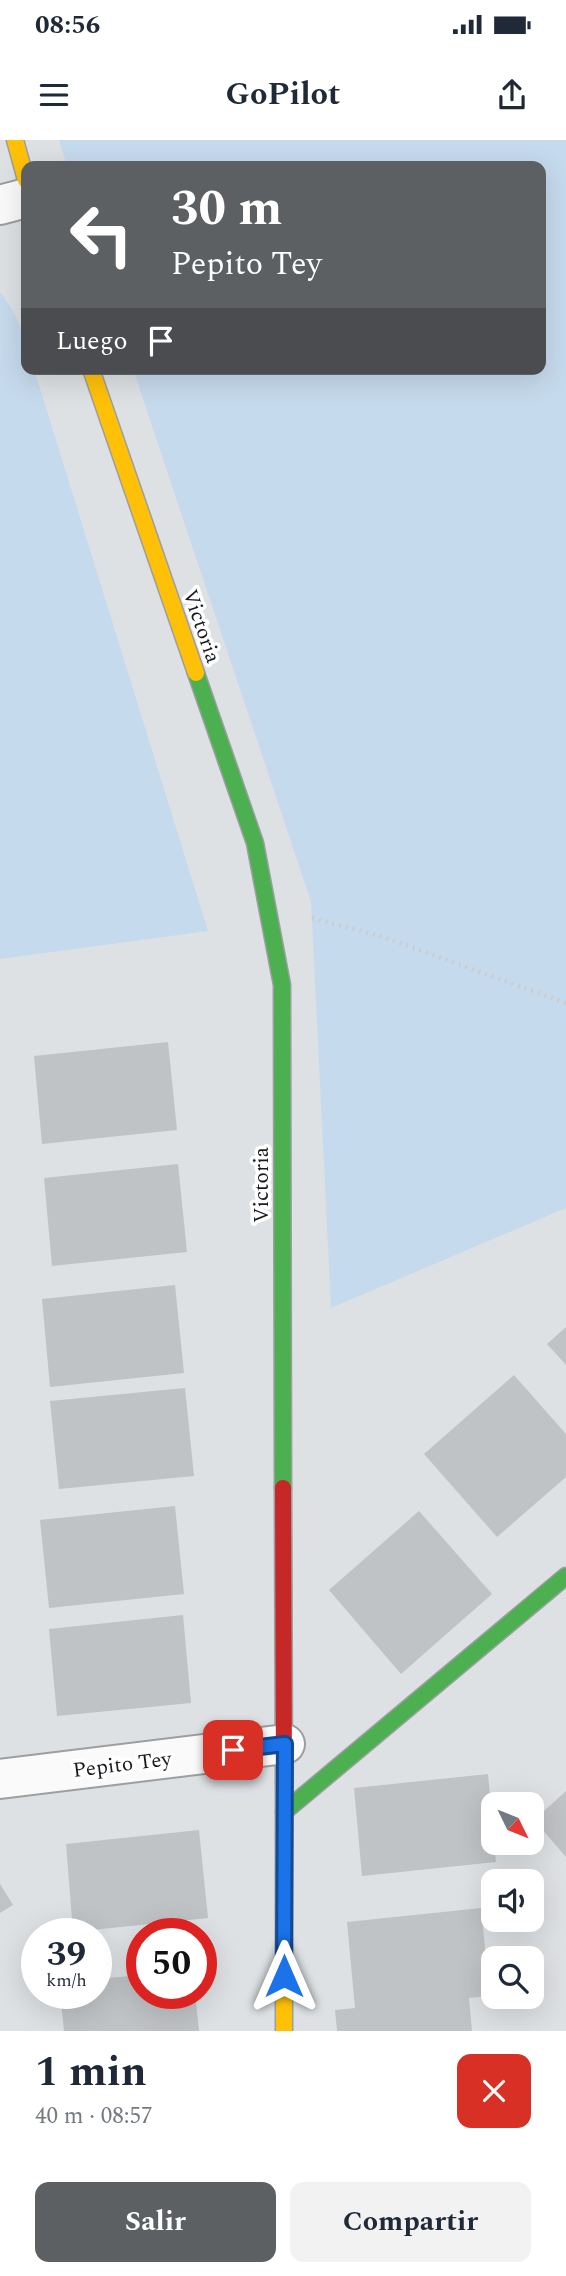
<!DOCTYPE html>
<html lang="es">
<meta charset="utf-8">
<style>
body{margin:0;font-family:Spectral,serif;background:#f2f2f3;color:#1f2937;height:100vh;display:flex;flex-direction:column;font-size:26px;white-space:nowrap}
*{box-sizing:border-box;margin:0}
p{font-size:23px;color:#747a83}
.icon{flex:none;width:38px;height:38px;fill:none;stroke:currentColor;stroke-width:2;stroke-linecap:round;stroke-linejoin:round}
.map{position:relative;height:1891px;overflow:hidden}
.panel{display:flex;flex-direction:column;background:#fff;flex:1}
.panel>*{flex:none}
.top-card{position:absolute;left:21px;top:21px;width:525px;height:214px;border-radius:14px;box-shadow:0 7px 28px #0002;background:#5d6063;color:#fff;overflow:hidden}
.needle{width:46px;rotate:133deg}
.buttons{position:absolute;left:481px;top:1652px;display:grid;gap:14px}
.buttons a{display:grid;place-items:center;width:63px;height:63px;border-radius:14px;background:#fff;box-shadow:0 7px 28px #0002;font-size:35px}
.speed{position:absolute;left:21px;top:1778px;display:flex;gap:14px;font-size:35px;font-weight:700;text-align:center}
.speed>*{display:grid;place-content:center;width:91px;height:91px;border-radius:50%;background:#fff;box-shadow:0 7px 28px #0002;line-height:1}
.speed small{font-size:18px;font-weight:400}
.speed .limit{border:10px solid #d22;background:#fff;color:#111}
.pin{position:absolute;display:grid;place-items:center;width:60px;height:60px;color:#fff;margin:-30px;border-radius:14px;box-shadow:0 4px 10px #0006}
.me{position:absolute;width:77px;margin:-38px;rotate:0deg;stroke-linejoin:round;filter:drop-shadow(0 0 5px #0008)}
.turn{display:flex;align-items:center;gap:24px;height:147px;padding:0 35px;font-size:32px}
.turn .icon{width:91px;height:91px;stroke-width:2.5}
.turn b{display:block;font-size:49px;line-height:60px}
.then{display:flex;align-items:center;height:66px;padding:0 35px;background:#0003;gap:14px;font-size:26px}
.round{display:grid;place-items:center;flex:none;width:74px;height:74px;border-radius:14px;background:#f2f2f3}
.summary{display:flex;align-items:center;justify-content:space-between;height:119px;padding:0 35px}
h1{font-size:42px;font-weight:700;line-height:52px}
.cta{display:flex;gap:14px;margin-top:auto;padding:14px 35px}
.cta a{flex:1;height:80px;border-radius:14px;background:#5d6063;color:#fff;font-size:28px;font-weight:700;line-height:80px;text-align:center}
.cta a+a{background:#f2f2f3;color:#1f2937}
.status{display:flex;justify-content:space-between;align-items:center;height:49px;padding:0 35px;background:#fff;direction:ltr}
.status svg{height:19px;fill:currentColor}
header{display:flex;justify-content:space-between;align-items:center;height:91px;padding:0 35px;background:#fff;font-size:32px;font-weight:700}
.map>svg:first-child{display:block}
.green{fill:#c6daed}
.building{fill:#bfc3c5}
.lines{fill:none;stroke-linecap:round;stroke-linejoin:round}
.street-casing{stroke:#9c9fa1;stroke-width:42}
.fast-casing{stroke:#9c9fa1;stroke-width:19}
.slow-casing{stroke:#9c9fa1;stroke-width:19}
.jam-casing{stroke:#9c9fa1;stroke-width:19}
.path{stroke:#cbcdcd;stroke-width:4.5;stroke-dasharray:2 5;stroke-linecap:butt}
.street{stroke:#fafafb;stroke-width:38}
.fast{stroke:#4caf50;stroke-width:16}
.slow{stroke:#ffc107;stroke-width:16}
.jam{stroke:#c62828;stroke-width:16}
.route-casing{stroke:#114b97;stroke-width:18}
.route{stroke:#1a73e8;stroke-width:12}
.labels{text-anchor:middle;stroke-width:7;stroke-linejoin:round;paint-order:stroke}
.street-label{font-size:21px;fill:#181a1d;stroke:#fff}
</style>
<div class="status"><b>08:56</b><svg viewBox="0 0 49 12"><path d="M0 12V9h3v3zM5 12V6h3v6zM10 12V3h3v9zM15 12V0h3v12zM26 1h20v11H26zM47 4h2v5h-2z"/></svg></div>
<header><svg class="icon" aria-label="menu" viewBox="0 0 24 24"><path d="M4 6h16M4 12h16M4 18h16"/></svg>GoPilot<svg class="icon" aria-label="share" viewBox="0 0 24 24"><path d="M12 15V3M7 8l5-5 5 5M5 13v7h14v-7"/></svg></header>
<div class="map">
<svg width="566" height="1891" viewBox="0 0 566 1891">
<rect width="100%" height="100%" fill="#dde1e4"/>
<g class="green">
<polygon points="59,0 566,0 566,1068 331,1168 311,762 133,229 541,229 541,26 67,26"/>
<path d="M0 152C21 180 26 194 26 229H34L208 791 0 819Z"/>
</g>
<g class="building">
<polygon points="168,902 177,990 42,1004 34,916"/>
<polygon points="178,1024 187,1112 52,1126 44,1038"/>
<polygon points="175,1145 184,1233 50,1247 42,1159"/>
<polygon points="566,1187 566,1225 547,1204"/>
<polygon points="514,1235 566,1294 566,1337 497,1397 424,1314"/>
<polygon points="185,1248 194,1336 59,1349 50,1261"/>
<polygon points="175,1366 184,1454 49,1468 40,1380"/>
<polygon points="419,1371 492,1454 401,1534 329,1450"/>
<polygon points="183,1475 191,1563 57,1576 49,1489"/>
<polygon points="488,1634 496,1722 362,1736 354,1648"/>
<polygon points="566,1651 566,1717 534,1680"/>
<polygon points="199,1690 208,1778 73,1792 66,1704"/>
<polygon points="0,1744 13,1765 0,1773"/>
<polygon points="481,1768 490,1856 469,1858 472,1891 337,1891 335,1870 355,1868 347,1782"/>
<polygon points="142,1835 142,1853 195,1853 199,1891 64,1891 60,1853 96,1853 96,1839"/>
</g>
<g class="lines">
<g class="street-casing">
<g id="street">
<polyline points="0,65 26,58"/>
<polyline points="0,1639 285,1604"/>
</g>
</g>
<g class="fast-casing">
<g id="fast">
<polyline points="196,533 255,703 282,845 283,1348"/>
<polyline points="284,1672 566,1436"/>
</g>
</g>
<g class="slow-casing">
<g id="slow">
<polyline points="15,0 26,40"/>
<polyline points="91,229 196,533"/>
<polyline points="284,1643 284,1891"/>
</g>
</g>
<g class="jam-casing">
<polyline id="jam" points="283,1348 284,1643"/>
</g>
<polyline class="path" points="312,778 383,797 566,863"/>
<use href="#street" class="street"/>
<use href="#fast" class="fast"/>
<use href="#slow" class="slow"/>
<use href="#jam" class="jam"/>
</g>
<g class="lines">
<g class="route-casing">
<polyline id="route" points="233,1610 285,1604 284,1836"/>
</g>
<use href="#route" class="route"/>
</g>
<g class="labels">
<g class="street-label">
<text transform="translate(202 486) rotate(71)" y="7">Victoria</text>
<text transform="translate(261 1045) rotate(-90)" y="7">Victoria</text>
<text transform="translate(122 1624) rotate(-7)" y="7">Pepito Tey</text>
</g>
</g>
</svg>
<div class="buttons">
<a><svg class="needle" viewBox="-14 -14 28 28"><path d="M0-13l5 13h-10z" fill="#e53935"/><path d="M0 13l5-13h-10z" fill="#747a83"/></svg></a>
<a><svg class="icon" aria-label="sound" viewBox="0 0 24 24"><path d="M4 9h4l5-4v14l-5-4H4zM17 9q2 3 0 6"/></svg></a>
<a><svg class="icon" aria-label="search" viewBox="0 0 24 24"><circle cx="10" cy="10" r="6"/><path d="M15 15l6 6"/></svg></a>
</div>
<div class="speed"><div>39<small>km/h</small></div><div class="limit">50</div></div>
<div class="pin" style="left:233px;top:1610px;background:#d93025"><svg class="icon" aria-label="arrive" viewBox="0 0 24 24"><path d="M6 21V4h12l-3 4 3 4H6"/></svg></div>
<svg class="me" style="left:284px;top:1836px" viewBox="-20 -20 40 40"><path d="M0-17L14 15 0 8-14 15z" fill="#1a73e8" stroke="#fff" stroke-width="4"/></svg>
<div class="top-card">
<div class="turn"><svg class="icon" aria-label="left" viewBox="0 0 24 24"><path d="M17 20v-9H6M10 6l-5 5 5 5"/></svg><div><b>30 m</b>Pepito Tey</div></div>
<div class="then">Luego<svg class="icon" aria-label="arrive" viewBox="0 0 24 24"><path d="M6 21V4h12l-3 4 3 4H6"/></svg></div>
</div>
</div>
<section class="panel">
<div class="summary"><div><h1>1 min</h1><p>40 m · 08:57</p></div><a class="round" style="background:#d93025;color:#fff"><svg class="icon" aria-label="close" viewBox="0 0 24 24"><path d="M6 6l12 12M18 6L6 18"/></svg></a></div>
<div class="cta"><a>Salir</a><a>Compartir</a></div>
</section>
